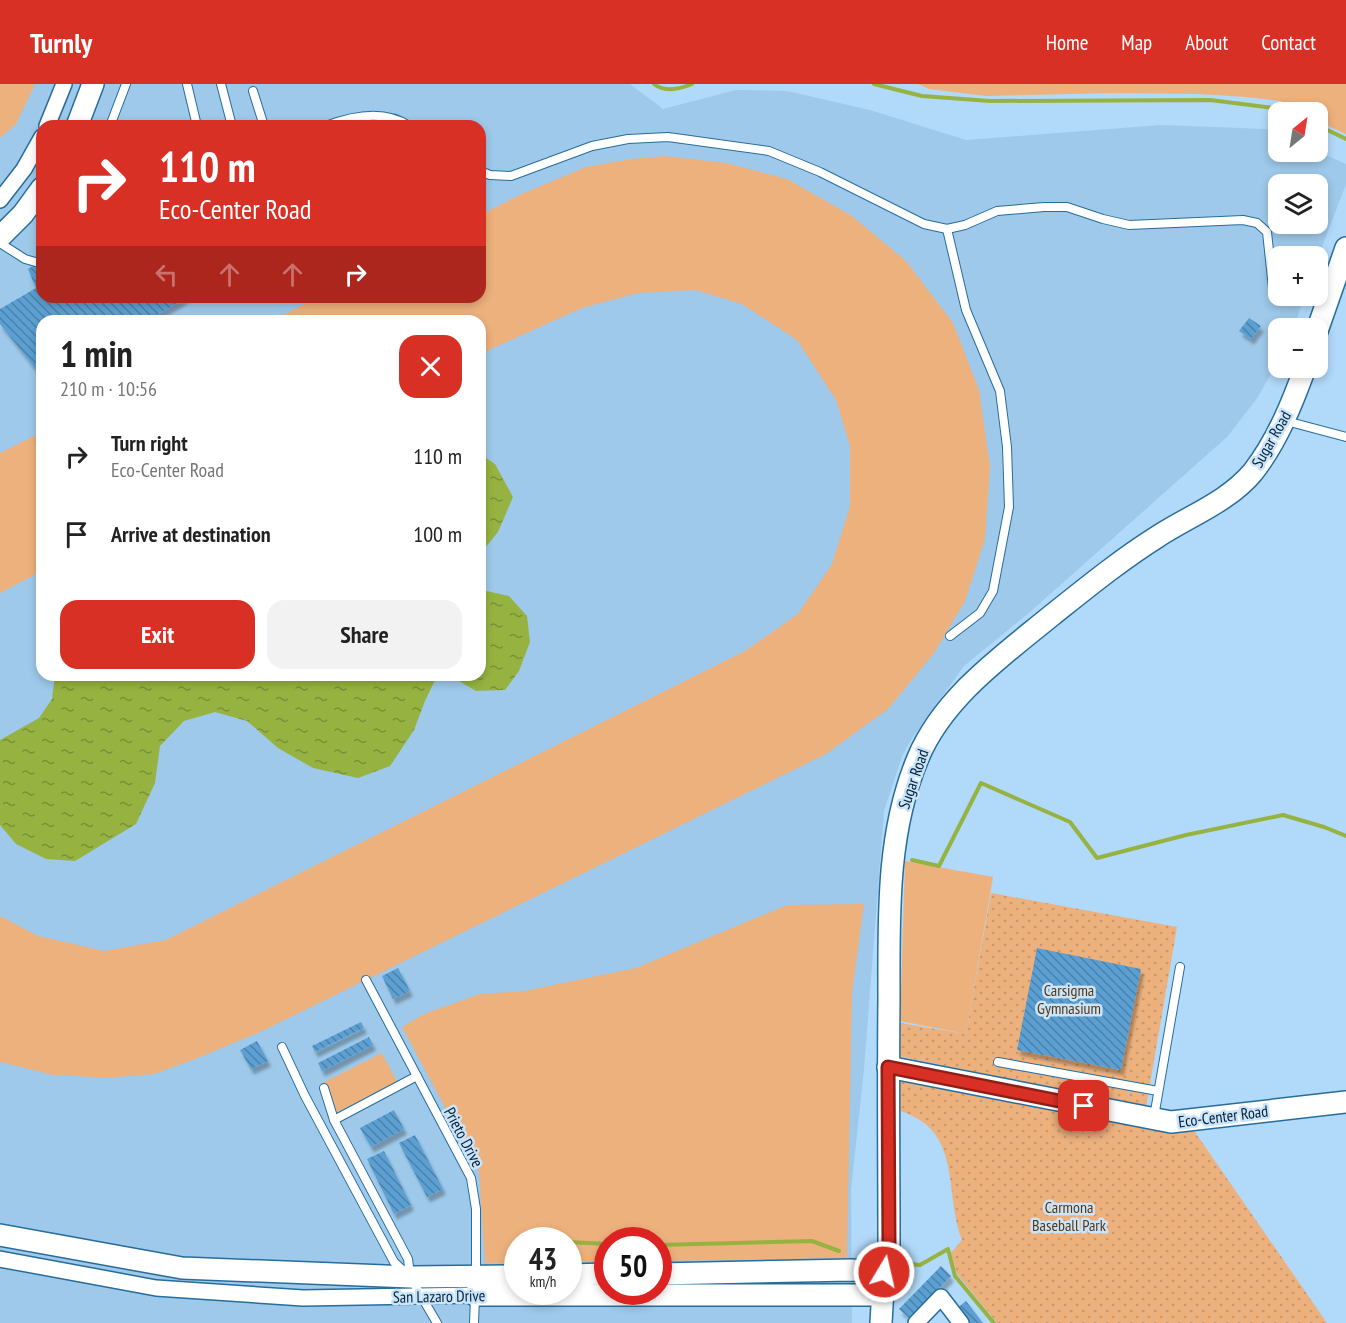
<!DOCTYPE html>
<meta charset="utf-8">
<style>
body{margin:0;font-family:"PT Sans Narrow",sans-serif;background:#f2f2f2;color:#222;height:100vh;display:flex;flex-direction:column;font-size:22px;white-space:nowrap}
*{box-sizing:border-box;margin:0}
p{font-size:20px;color:#767676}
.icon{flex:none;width:33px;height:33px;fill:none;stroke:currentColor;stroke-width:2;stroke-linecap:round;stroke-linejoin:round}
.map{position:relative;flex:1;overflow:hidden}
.sheet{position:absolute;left:36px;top:231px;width:450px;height:366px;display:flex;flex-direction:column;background:#fff;border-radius:18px;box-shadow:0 3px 9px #0003}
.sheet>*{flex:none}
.hud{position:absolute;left:36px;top:36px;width:450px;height:183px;border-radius:18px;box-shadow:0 3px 9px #0003;background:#d93025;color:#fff;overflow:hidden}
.needle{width:39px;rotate:30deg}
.buttons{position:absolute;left:1268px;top:18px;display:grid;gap:12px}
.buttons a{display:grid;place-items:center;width:60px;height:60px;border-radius:12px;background:#fff;box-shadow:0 3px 9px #0003;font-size:30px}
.speed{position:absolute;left:504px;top:1143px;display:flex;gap:12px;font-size:30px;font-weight:700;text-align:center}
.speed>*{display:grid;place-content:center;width:78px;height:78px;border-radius:50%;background:#fff;box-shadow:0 3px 9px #0003;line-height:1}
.speed small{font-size:15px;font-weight:400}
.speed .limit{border:9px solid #d22;background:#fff;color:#111}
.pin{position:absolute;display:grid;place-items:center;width:51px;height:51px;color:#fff;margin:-26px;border-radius:12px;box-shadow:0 3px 9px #0006}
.me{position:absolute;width:66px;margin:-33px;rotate:9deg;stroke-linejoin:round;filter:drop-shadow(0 0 4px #0008)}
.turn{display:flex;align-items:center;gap:21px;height:126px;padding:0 24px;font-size:27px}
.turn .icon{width:78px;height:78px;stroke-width:2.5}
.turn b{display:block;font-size:42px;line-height:51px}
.lanes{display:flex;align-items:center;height:57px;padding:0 24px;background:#0003;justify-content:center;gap:30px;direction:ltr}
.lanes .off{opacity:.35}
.round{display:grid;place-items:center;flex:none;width:63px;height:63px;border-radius:18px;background:#f2f2f2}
.summary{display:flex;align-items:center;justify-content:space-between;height:102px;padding:0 24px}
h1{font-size:36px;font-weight:700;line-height:45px}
.action{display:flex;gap:12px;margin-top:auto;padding:12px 24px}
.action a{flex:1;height:69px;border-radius:18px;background:#d93025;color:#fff;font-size:24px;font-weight:700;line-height:69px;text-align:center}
.action a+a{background:#f2f2f2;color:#222}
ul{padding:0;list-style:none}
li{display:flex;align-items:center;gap:18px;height:78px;padding:0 24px}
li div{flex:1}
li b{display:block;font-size:22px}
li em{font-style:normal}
header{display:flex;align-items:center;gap:36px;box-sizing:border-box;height:84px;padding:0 30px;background:#d93025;color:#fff}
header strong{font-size:28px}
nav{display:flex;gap:33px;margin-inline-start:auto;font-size:21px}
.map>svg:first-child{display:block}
.built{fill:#9ec9ea;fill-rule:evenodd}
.grass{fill:#edb17d}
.park{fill:url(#park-dots)}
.water{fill:url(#water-ripples)}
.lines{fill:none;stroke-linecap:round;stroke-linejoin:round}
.stream{stroke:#96b341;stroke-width:4}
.building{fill:url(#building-back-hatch);filter:url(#shadow)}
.lane-casing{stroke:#266d9c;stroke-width:10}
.street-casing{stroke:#266d9c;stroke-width:18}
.secondary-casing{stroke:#266d9c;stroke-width:24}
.lane{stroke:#fff;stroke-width:8}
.street{stroke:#fff;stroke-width:15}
.secondary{stroke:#fff;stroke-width:21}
.route-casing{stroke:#8d1f18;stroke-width:15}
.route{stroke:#d93025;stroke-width:10}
.labels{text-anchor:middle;stroke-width:5;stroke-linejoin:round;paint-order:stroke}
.street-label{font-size:16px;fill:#032034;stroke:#cae4fa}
.park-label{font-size:16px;fill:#573411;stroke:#cae4fa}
</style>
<header>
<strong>Turnly</strong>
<nav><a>Home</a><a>Map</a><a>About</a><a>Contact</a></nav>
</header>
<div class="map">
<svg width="1346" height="1239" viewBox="0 0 1346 1239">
<defs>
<pattern id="park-dots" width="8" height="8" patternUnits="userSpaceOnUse" patternTransform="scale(1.5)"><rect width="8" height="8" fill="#edb17d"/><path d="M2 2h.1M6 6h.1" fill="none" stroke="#ca986d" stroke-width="1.8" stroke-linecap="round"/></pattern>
<pattern id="water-ripples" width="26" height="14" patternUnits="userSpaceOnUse" patternTransform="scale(1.5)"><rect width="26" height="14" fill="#96b341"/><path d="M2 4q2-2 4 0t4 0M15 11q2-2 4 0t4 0" fill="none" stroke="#789137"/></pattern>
<pattern id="building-back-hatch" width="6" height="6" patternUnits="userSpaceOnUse" patternTransform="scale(1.5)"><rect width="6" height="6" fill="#5ca0d3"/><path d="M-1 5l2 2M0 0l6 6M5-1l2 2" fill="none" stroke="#4a82ac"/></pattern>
<filter id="shadow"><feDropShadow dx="3" dy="5.5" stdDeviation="1.5" flood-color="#0004"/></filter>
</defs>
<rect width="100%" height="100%" fill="#b1d9f9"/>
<path class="built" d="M0 0H630L663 25 736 6 787 7 870 26 966 56 1161 41 1266 45 1278 50V68L1317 67 1346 80V100L1317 176V172H1278V212H1304L1294 244H1278V277L1258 313 1227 353 1030 528 964 582 914 651 903 670 884 727 864 985 851 1106 852 1239H0ZM42 42H480V213H42ZM1278 100H1317V140H1278ZM42 237H480V591H42ZM518 1156H568V1208H518ZM608 1156H658V1208H608Z"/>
<g class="grass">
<polygon points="0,0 35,0 16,40 0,54"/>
<polygon points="918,0 1346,0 1346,50 1317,37 1317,28 1302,28 1281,17 1246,13 1199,10 1114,9 986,12 929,5"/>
<polygon points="665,72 726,79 787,95 852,132 906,177 953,239 979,306 990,383 985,455 965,517 934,569 888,625 826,670 258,949 195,975 154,990 107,994 53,991 0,978 0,832 38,852 104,867 166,856 745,567 798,530 832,480 850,422 850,362 836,316 797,256 742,220 695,206 638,209 582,224 480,270 480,237 271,237 319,213 480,213 480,131 524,109 586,83 631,75"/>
<polygon points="42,348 42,487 0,509 0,369"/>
<polygon points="905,777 993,793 966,950 900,937"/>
<polygon points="864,820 852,908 847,1174 659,1177 658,1156 608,1156 607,1178 569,1178 568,1156 518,1156 517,1179 485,1179 479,1087 402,943 424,930 480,910 524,907 636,884 787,821"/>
<polygon points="382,969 397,998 337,1028 322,999"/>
</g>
<g class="park">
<polygon points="991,809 1177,843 1146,1023 898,972 900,939 966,950"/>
<path d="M897 994 1190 1041 1327 1239H997L957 1190 951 1169 962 1156C943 1106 964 1045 897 1026Z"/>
</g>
<g class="water">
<polygon points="480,370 495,380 513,413 498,448 480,470"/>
<polygon points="480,501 482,506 509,512 527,532 530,558 519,587 505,606 476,607 452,593 435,596 425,617 414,646 390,682 358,694 313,684 278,664 247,637 215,628 184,637 160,662 155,699 136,740 75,777 46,775 16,760 0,741 0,656 39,634 52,615 55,591 480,591"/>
</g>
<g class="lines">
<g class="stream">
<path d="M654 0C665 9 680 5 692 0"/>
<polyline points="874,0 922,12 990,17 1210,16 1283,25 1290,28"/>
<polyline points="1317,41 1346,55"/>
<polyline points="912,776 939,782 981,699 1070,738 1097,774 1186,751 1283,731 1324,743 1346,752"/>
<polyline points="568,1158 608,1160"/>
<polyline points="658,1161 812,1157 839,1167"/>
<polyline points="902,1179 920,1181 948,1165 955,1192 994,1239"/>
</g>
</g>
<g class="building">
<polygon points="42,177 42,213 187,213 147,237 42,237 42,293 0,240 0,225 36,204 28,185"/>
<polygon points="1249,234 1261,242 1251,255 1239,247"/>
<polygon points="1037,864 1141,885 1121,986 1017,966"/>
<polygon points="398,884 410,907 393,915 382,892"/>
<polygon points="361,938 364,944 315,968 312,962"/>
<polygon points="369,953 373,961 322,987 318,979"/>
<polygon points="257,957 268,977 251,985 240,966"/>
<polygon points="394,1026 404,1045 371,1063 360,1044"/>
<polygon points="415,1051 443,1105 427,1113 399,1059"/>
<polygon points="384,1067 411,1121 394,1130 367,1075"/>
<polygon points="941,1182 951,1192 910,1235 899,1225"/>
<polygon points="966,1217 983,1239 967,1239 956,1225"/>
</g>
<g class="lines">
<g class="lane-casing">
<g id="lane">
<polyline points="187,0 197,42"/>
<polyline points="221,0 232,42"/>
<polyline points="253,7 264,42"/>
<polyline points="110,42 126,0"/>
<path d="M326 42C352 32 384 25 409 42"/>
<polyline points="480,87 490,91 511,92 592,62 628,55 668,53 769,67 820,88 924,140 947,145 965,141 997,127 1044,123 1067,123 1103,135 1129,141 1243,136 1257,139 1267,148 1273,204"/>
<polyline points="947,145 966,226 1000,307 1007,363 1009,423 993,507 980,529 950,552"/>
<polyline points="0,159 25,175 39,179"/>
<polyline points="1286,337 1346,353"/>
<polyline points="366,896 471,1094 476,1125 476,1190"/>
<polyline points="282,963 305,1012 394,1178 410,1193 437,1239"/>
<polyline points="998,978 1158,1007"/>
<polyline points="324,1004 334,1036 408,1175 410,1192"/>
<polyline points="1154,1033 1180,883"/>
<polyline points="334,1036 417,992"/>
<polyline points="474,1239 475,1214"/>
</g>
</g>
<g class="street-casing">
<g id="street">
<polyline points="47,42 64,0"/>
<polyline points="0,116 24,85 42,53"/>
<polyline points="0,1175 156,1204 303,1214 475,1211"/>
<polyline points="916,1239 941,1213 961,1239"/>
</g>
</g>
<g class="secondary-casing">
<g id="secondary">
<polyline points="77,42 93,0"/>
<polyline points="0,153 23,130 42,104"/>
<polyline points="1317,247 1346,164"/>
<polyline points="888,983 1171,1038 1346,1018"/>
<polyline points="0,1151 182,1184 410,1193 518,1192"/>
<polyline points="658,1190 851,1186 884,1188"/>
<polyline points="568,1191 608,1190"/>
<polyline points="475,1211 882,1211"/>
<path d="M881 1239 884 1188 889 1164C889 1081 888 998 889 915 889 834 886 750 918 674 943 614 1002 572 1051 532 1085 505 1119 477 1157 453 1189 432 1228 418 1253 388 1277 357 1292 320 1305 284"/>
</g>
</g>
<use href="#lane" class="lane"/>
<use href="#street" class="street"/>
<use href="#secondary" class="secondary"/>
</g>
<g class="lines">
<g class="route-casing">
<polyline id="route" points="884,1188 889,1164 888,983 1084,1022"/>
</g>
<use href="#route" class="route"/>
</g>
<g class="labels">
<g class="street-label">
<text transform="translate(1271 355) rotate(-60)" y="6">Sugar Road</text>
<text transform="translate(913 695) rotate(-71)" y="6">Sugar Road</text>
<text transform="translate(1223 1032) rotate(-7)" y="6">Eco-Center Road</text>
<text transform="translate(464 1053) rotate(62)" y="6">Prieto Drive</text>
<text transform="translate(439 1212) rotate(-1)" y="6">San Lazaro Drive</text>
</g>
<g class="park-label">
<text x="1069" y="912">Carsigma<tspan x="1069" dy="18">Gymnasium</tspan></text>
<text x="1069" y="1129">Carmona<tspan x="1069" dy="18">Baseball Park</tspan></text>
</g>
</g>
</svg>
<div class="buttons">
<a><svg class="needle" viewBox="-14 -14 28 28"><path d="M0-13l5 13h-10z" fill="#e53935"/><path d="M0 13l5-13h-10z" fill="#767676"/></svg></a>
<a><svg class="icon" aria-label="layers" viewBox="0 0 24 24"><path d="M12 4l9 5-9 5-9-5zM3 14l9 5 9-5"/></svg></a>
<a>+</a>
<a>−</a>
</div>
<div class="speed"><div>43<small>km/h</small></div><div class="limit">50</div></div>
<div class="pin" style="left:1084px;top:1022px;background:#d93025"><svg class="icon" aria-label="arrive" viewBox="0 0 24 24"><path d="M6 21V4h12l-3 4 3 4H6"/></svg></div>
<svg class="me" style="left:884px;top:1188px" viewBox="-20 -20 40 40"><circle r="17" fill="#d93025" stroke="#fff" stroke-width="3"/><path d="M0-11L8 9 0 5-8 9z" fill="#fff"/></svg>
<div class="hud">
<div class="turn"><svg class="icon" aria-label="right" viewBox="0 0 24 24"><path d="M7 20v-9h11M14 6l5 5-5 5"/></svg><div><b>110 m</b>Eco-Center Road</div></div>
<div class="lanes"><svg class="icon off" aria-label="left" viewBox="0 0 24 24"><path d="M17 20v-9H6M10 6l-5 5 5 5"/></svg><svg class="icon off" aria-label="ahead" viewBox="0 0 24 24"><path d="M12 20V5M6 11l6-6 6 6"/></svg><svg class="icon off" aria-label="ahead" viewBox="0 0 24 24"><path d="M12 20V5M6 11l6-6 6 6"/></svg><svg class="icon" aria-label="right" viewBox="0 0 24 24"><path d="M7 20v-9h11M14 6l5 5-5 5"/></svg></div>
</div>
<section class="sheet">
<div class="summary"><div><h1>1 min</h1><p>210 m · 10:56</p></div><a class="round" style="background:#d93025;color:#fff"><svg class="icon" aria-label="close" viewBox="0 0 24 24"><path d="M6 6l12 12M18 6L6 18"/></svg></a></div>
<ul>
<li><svg class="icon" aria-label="right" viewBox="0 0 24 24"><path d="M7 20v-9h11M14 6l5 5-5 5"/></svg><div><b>Turn right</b><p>Eco-Center Road</p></div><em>110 m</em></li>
<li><svg class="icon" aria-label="arrive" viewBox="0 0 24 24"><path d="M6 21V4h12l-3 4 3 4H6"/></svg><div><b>Arrive at destination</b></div><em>100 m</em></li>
</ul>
<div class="action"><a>Exit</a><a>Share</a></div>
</section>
</div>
